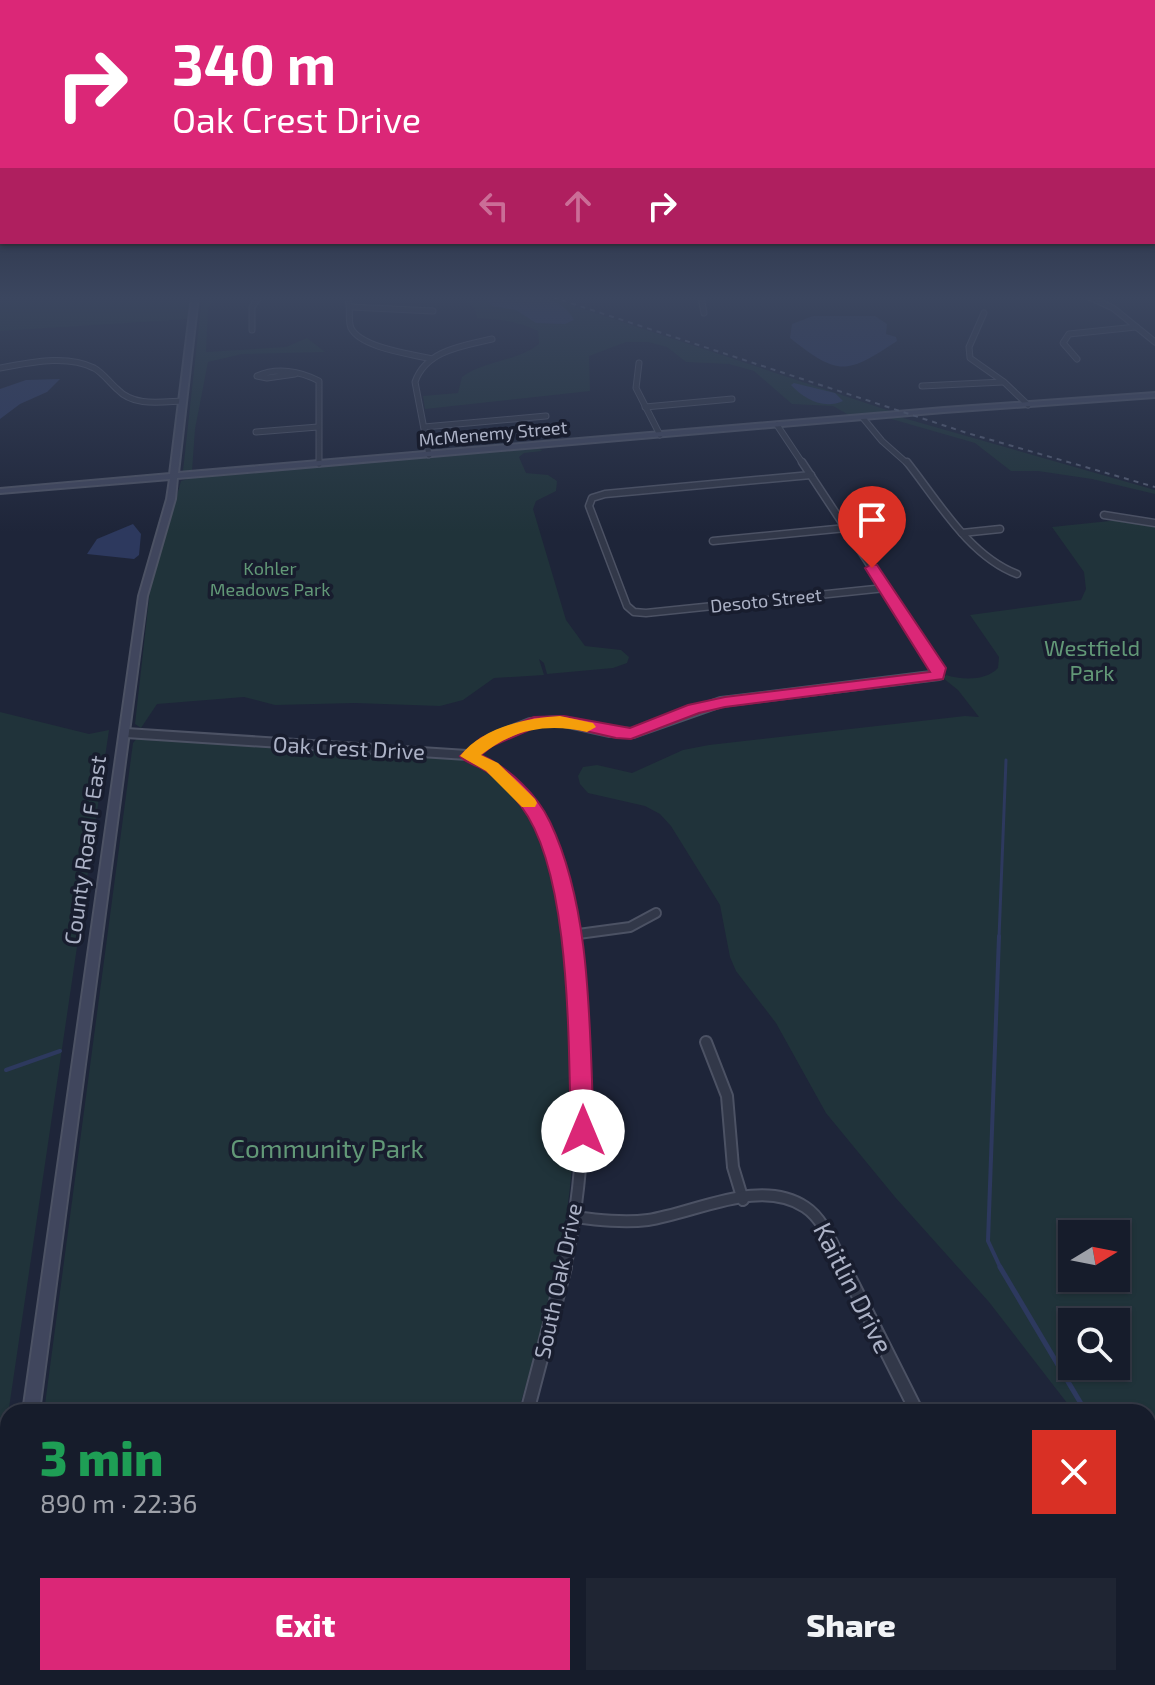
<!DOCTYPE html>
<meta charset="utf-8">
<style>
body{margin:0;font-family:"Exo 2",sans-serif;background:#1f2533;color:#f1f3f6;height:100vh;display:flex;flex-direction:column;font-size:30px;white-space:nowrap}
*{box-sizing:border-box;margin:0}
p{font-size:26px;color:#9ea1a9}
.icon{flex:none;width:44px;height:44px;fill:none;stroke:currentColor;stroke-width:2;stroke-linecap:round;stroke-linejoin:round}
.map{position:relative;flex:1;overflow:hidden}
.details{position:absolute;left:0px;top:1404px;width:1156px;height:282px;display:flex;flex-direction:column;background:#161c2b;border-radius:24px 24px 0 0;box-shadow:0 2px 6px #0004,0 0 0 2px #353a47}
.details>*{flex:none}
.banner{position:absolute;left:0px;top:0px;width:1156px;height:244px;box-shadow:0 2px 6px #0004,0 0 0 2px #353a47;background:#db2777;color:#fff;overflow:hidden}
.needle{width:52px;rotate:80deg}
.fabs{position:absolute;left:1058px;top:1220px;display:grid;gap:16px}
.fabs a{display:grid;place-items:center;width:72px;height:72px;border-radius:0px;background:#161c2b;box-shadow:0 2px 6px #0004,0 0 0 2px #353a47;font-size:40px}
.pin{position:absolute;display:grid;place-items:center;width:68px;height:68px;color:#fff;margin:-82px -34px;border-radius:50% 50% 50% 0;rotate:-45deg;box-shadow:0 0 8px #0007}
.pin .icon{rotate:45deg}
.me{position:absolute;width:88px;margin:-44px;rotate:0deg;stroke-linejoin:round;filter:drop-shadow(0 0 6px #0008)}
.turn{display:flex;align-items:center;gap:28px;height:168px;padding:0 40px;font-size:36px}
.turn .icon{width:104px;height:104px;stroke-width:2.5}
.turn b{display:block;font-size:56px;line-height:68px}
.lanes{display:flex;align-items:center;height:76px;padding:0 40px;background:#0003;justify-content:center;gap:40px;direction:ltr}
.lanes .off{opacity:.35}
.round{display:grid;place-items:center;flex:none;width:84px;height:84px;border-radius:0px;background:#1f2533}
.overview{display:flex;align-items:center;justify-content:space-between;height:136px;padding:0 40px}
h1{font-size:48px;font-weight:800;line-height:60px;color:#1e9e55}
.action{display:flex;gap:16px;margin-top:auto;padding:16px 40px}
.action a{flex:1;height:92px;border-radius:0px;background:#db2777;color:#fff;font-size:32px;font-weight:800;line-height:92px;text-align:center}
.action a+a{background:#1f2533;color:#f1f3f6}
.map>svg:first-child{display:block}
.green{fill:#20333a;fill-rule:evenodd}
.water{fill:#2d395e}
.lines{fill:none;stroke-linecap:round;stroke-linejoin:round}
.stream-far2{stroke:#2d395e;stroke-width:3}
.stream-far1{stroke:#2d395e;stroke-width:4}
.stream{stroke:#2d395e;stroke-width:5}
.street-far4-casing{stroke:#4c5264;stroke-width:7}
.street-far3-casing{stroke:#4c5264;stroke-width:9}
.street-far2-casing{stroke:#4c5264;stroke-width:12}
.street-far1-casing{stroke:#4c5264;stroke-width:14}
.street-casing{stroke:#4c5264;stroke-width:16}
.secondary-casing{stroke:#4c5264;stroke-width:4}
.street-far4{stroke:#323849;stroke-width:5}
.street-far3{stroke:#323849;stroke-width:6}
.street-far2{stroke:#323849;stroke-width:8}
.street-far1{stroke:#323849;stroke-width:10}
.street{stroke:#323849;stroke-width:12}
.secondary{fill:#40465d;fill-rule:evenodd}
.rail{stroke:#535b71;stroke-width:2;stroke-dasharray:5 5;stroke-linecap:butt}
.route{fill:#db2777;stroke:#8e194d;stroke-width:2}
.slow{fill:#f59e0b}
.labels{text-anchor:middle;stroke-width:7;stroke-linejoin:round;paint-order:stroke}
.far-street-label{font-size:18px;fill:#acb2c6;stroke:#181d2e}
.far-park-label{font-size:18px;fill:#629877;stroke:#181d2e}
.park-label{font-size:22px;fill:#629877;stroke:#181d2e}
.street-label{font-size:22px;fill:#acb2c6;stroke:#181d2e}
.near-park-label{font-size:26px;fill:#629877;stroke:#181d2e}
.near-street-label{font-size:26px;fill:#acb2c6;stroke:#181d2e}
</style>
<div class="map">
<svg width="1155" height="1685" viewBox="0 0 1155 1685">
<rect width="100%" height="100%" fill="#1e2539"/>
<g class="green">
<polygon points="0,297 192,297 189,319 0,331"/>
<polygon points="202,297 214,297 208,309 206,352 286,347 307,338 325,352 242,354 208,362 195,429 192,471 183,471"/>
<path d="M461 297H547L893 412 849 415 833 406 792 404 754 371 729 364 686 362 667 347 648 342H626L589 356 590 391 425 409 423 396 458 393 462 377C485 360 516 362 539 344L538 331C516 320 500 320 477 318L475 308Z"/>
<polygon points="900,417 1155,490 1155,494 1092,479 1038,471 1011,471 975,443 888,418"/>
<polygon points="539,448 542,451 524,453 519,457 526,473 548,475 557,481 556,491 536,501 533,509 566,620 585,646 621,650 629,657 627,663 613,668 547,674 544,663 539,659 544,675 494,678 463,700 440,706 355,703 275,705 244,697 157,704 141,728 135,724 150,590 181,481 191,478"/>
<path d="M1119 520 1155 526V1533L1148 1522V1412H1074L989 1302 895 1197 826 1113 776 1023 736 971 730 957 720 905 671 826 660 814 645 806 588 793 580 784 578 776 583 767 597 765 632 773 683 750 709 745 965 716 979 717 958 690 943 678 946 675C962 680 986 681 998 668L999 657 970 615 1081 600 1086 589 1084 572 1052 527ZM1072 1234H1116V1278H1072ZM1072 1322H1116V1366H1072Z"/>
<polygon points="0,712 89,734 109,730 0,1469"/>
<path d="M139 736 467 759C494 770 520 793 533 819 580 907 582 1112 567 1211 557 1279 538 1346 518 1412H44L133 743Z"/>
<polygon points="9,1678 484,1678 485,1685 8,1685"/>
<polygon points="693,1678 813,1678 821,1685 696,1685"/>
</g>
<g class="water">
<path d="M488 297C516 296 559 290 574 320L565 324 536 323 516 310 492 306 487 300Z"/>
<path d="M813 316H875L887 324 886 334 896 337 897 341C847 374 839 377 790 338L792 324Z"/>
<polygon points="60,379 47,392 20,404 0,419 0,389 26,380"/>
<path d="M794 383 835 393 843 401C824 410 804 399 791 385Z"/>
<polygon points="133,524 141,534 139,555 134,559 87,554 97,539"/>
</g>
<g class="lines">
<polyline class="stream-far2" points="999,938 1006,760"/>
<g class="stream-far1">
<polyline points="999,936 988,1241 1001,1269"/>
<polyline points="6,1070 60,1051"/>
</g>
<g class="stream">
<polyline points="1000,1267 1086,1412"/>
<polyline points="1148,1511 1155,1521"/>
</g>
<g class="street-far4-casing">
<g id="street-far4">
<path d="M347 297C352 307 347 318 351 328 361 348 412 354 432 359"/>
<polyline points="701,297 704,313"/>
<polyline points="1089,297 1113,308 1155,342"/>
<polyline points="351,307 433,311"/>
<polyline points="984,313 969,347 970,358 1004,382 1028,405"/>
<polyline points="252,330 252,307 259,297"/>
<polyline points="1077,359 1063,343 1069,334 1136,327"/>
<polyline points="639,363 636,388 660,435"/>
<path d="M0 368C29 363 66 354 94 368 103 373 109 382 117 389 134 407 160 402 183 401"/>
<path d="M295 374 267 378 257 376C277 367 300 371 319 381V464"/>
<polyline points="922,386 1003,382"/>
<polyline points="645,407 732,399"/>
<polyline points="863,418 882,441 908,464"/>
<polyline points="777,425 803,464"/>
<polyline points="424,427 546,416"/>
<polyline points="256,432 318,427"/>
<path d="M429 455 415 382C426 350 463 346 492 339"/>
</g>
</g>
<g class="street-far3-casing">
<g id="street-far3">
<polyline points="802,462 938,668 939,674"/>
<path d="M907 462C938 501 969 556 1017 574"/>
<polyline points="811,475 605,494 592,498 589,506 627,606 634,612 646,613 885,588"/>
<polyline points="1104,515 1155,523"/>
<polyline points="962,533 1000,529"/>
<polyline points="713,541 846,528"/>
</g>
</g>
<g class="street-far2-casing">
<g id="street-far2">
<path d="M126 733 467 755C542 783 561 866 572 938"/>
<polyline points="469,756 490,739 530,723 559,721 609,732 633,733 721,702 939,675 939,672"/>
<polyline points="571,935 630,927 656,913"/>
</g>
</g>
<g class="street-far1-casing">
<g id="street-far1">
<polyline points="706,1042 727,1096 733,1167 743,1200"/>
<path d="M574 1217C598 1220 624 1223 648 1220 696 1213 760 1177 805 1207 825 1220 834 1249 845 1269"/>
<path d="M565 1269C588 1161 589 1045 572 936"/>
</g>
</g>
<g class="street-casing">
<g id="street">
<polyline points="844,1267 917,1412"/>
<polyline points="527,1412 565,1267"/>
<polyline points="1148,1676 1151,1685"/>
<polyline points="494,1678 495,1685"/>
<polyline points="824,1678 832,1685"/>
<polyline points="620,1685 627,1678"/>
</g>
</g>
<g class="secondary-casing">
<g id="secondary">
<polygon points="192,297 198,297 178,473 944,408 1155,393 1155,397 944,412 177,478 175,499 147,596 39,1412 23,1412 139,596 167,499 170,479 0,493 0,489 170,474"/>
<polygon points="8,1570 8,1640 6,1643 0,1646 0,1577 2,1573"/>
</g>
</g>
<use href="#street-far4" class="street-far4"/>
<use href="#street-far3" class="street-far3"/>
<use href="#street-far2" class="street-far2"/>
<use href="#street-far1" class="street-far1"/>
<use href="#street" class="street"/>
<use href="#secondary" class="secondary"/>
<polyline class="rail" points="552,297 967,433 1155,487"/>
</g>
<linearGradient id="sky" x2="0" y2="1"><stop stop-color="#10141f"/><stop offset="0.56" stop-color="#3b465f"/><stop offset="1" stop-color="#3b465f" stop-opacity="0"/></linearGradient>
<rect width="1155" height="532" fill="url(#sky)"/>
<path class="route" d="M872 564 877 565 946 668 943 679 725 707 699 713 631 739 616 738 564 726 536 727 492 746 481 755C509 768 537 794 550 822 593 912 589 1033 594 1131L591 1138 583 1141 575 1138 571 1131C568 1046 572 873 521 806 512 794 498 779 486 771 478 765 467 764 460 756L481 738 534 717 564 716 630 728 688 705 725 697 930 672 865 568Z"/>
<path class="slow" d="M560 716 593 723 596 727 587 732C547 723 514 729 481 755L498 763 535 799 537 803 535 807H522L486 771 460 756C483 727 526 718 560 716Z"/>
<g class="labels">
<g class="far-street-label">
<text transform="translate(493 434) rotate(-5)" y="6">McMenemy Street</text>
<text transform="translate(766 601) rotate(-6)" y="6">Desoto Street</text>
</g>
<g class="far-park-label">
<text x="270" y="575">Kohler<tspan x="270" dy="21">Meadows Park</tspan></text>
</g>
<g class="park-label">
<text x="1092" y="656">Westfield<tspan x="1092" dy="25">Park</tspan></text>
</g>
<g class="street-label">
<text transform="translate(349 748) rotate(3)" y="8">Oak Crest Drive</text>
<text transform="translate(85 850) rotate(-82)" y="8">County Road F East</text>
<text transform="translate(558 1281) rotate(-78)" y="8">South Oak Drive</text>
</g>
<g class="near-park-label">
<text x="327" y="1158">Community Park</text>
</g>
<g class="near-street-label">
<text transform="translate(853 1288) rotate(63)" y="9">Kaitlin Drive</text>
</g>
</g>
</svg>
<div class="fabs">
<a><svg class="needle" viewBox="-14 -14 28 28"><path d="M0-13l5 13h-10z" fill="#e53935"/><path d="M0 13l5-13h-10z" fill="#9ea1a9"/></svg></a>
<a><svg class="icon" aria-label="search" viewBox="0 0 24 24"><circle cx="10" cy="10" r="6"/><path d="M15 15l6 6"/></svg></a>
</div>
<div class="pin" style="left:872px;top:568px;background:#d93025"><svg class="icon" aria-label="arrive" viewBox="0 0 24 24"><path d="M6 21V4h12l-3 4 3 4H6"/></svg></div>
<svg class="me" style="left:583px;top:1131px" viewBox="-20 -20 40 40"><circle r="19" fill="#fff"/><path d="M0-13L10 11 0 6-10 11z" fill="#db2777"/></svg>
<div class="banner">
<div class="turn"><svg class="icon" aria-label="right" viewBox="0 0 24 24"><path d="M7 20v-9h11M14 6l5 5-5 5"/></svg><div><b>340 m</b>Oak Crest Drive</div></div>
<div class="lanes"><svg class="icon off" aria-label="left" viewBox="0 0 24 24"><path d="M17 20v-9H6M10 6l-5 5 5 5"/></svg><svg class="icon off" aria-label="ahead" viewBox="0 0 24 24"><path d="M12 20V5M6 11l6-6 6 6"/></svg><svg class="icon" aria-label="right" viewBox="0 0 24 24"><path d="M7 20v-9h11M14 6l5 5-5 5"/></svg></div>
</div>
<section class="details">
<div class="overview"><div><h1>3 min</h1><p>890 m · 22:36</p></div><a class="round" style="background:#d93025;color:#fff"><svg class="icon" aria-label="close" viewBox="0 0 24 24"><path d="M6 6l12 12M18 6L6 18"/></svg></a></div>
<div class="action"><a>Exit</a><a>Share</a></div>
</section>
</div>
